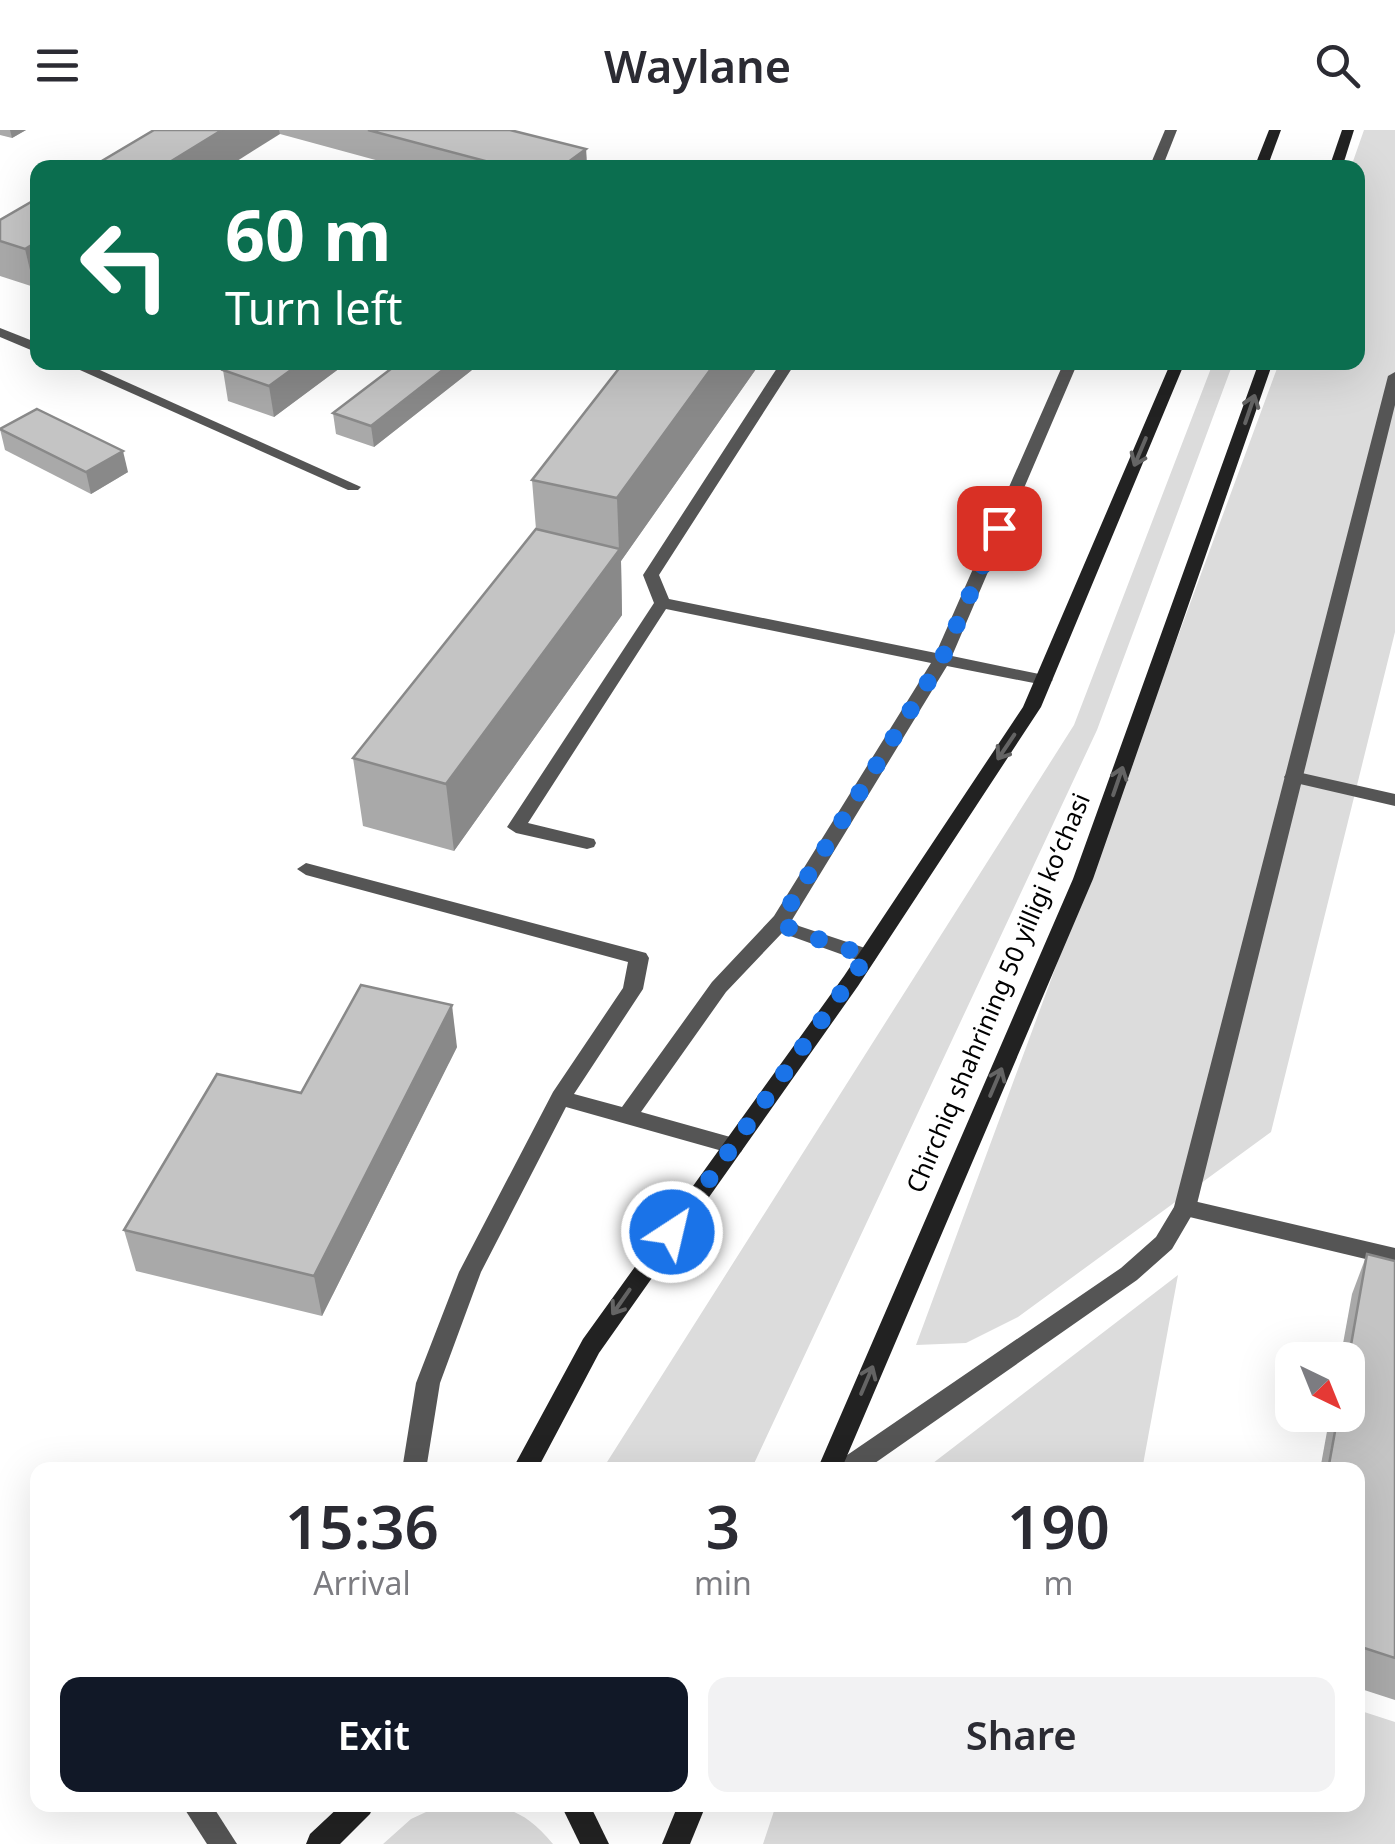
<!DOCTYPE html>
<meta charset="utf-8">
<style>
body{margin:0;font-family:"Noto Sans",sans-serif;background:#f2f2f3;color:#2b2b33;height:100vh;display:flex;flex-direction:column;font-size:38px;white-space:nowrap}
*{box-sizing:border-box;margin:0}
p{font-size:32px;color:#7c7c81}
.icon{flex:none;width:55px;height:55px;fill:none;stroke:currentColor;stroke-width:2;stroke-linecap:round;stroke-linejoin:round}
.map{position:relative;flex:1;overflow:hidden}
.details{position:absolute;left:30px;top:1332px;width:1335px;height:350px;display:flex;flex-direction:column;background:#fff;border-radius:20px;box-shadow:0 10px 40px #0002}
.details>*{flex:none}
.guide{position:absolute;left:30px;top:30px;width:1335px;height:210px;border-radius:20px;box-shadow:0 10px 40px #0002;background:#0b6e4f;color:#fff;overflow:hidden}
.needle{width:65px;rotate:137deg}
.fabs{position:absolute;left:1275px;top:1212px;display:grid;gap:20px}
.fabs a{display:grid;place-items:center;width:90px;height:90px;border-radius:20px;background:#fff;box-shadow:0 10px 40px #0002;font-size:50px}
.pin{position:absolute;display:grid;place-items:center;width:85px;height:85px;color:#fff;margin:-42px;border-radius:20px;box-shadow:0 5px 15px #0006}
.me{position:absolute;width:110px;margin:-55px;rotate:35deg;stroke-linejoin:round;filter:drop-shadow(0 0 8px #0008)}
.turn{display:flex;align-items:center;gap:35px;height:210px;padding:0 30px;font-size:45px}
.turn .icon{width:130px;height:130px;stroke-width:2.5}
.turn b{display:block;font-size:70px;line-height:85px}
.eta{display:flex;justify-content:space-evenly;align-items:center;height:170px;text-align:center}
.eta b{font-size:60px;font-weight:600;line-height:70px}
.button{display:flex;gap:20px;margin-top:auto;padding:20px 30px}
.button a{flex:1;height:115px;border-radius:20px;background:#111827;color:#fff;font-size:40px;font-weight:600;line-height:115px;text-align:center}
.button a+a{background:#f2f2f3;color:#2b2b33}
header{display:flex;justify-content:space-between;align-items:center;height:130px;padding:0 30px;background:#fff;font-size:45px;font-weight:600}
.map>svg:first-child{display:block}
.green{fill:#dcdcdc}
.lines{fill:none;stroke-linecap:round;stroke-linejoin:round}
.lane{fill:#555;fill-rule:evenodd}
.street{fill:#555;fill-rule:evenodd}
.secondary{fill:#222;fill-rule:evenodd}
.wall{fill:#a9a9a9}
.shaded-wall{fill:#898989}
.building{fill:#c4c4c4;stroke:#898989;stroke-width:2.5}
.oneway{stroke:#646464}
.route{stroke:#1a73e8;stroke-width:18;stroke-dasharray:0 32.4}
.labels{text-anchor:middle;stroke-width:8;stroke-linejoin:round;paint-order:stroke}
.street-label{font-size:25px;fill:#000;stroke:#fff}
</style>
<header><svg class="icon" aria-label="menu" viewBox="0 0 24 24"><path d="M4 6h16M4 12h16M4 18h16"/></svg>Waylane<svg class="icon" aria-label="search" viewBox="0 0 24 24"><circle cx="10" cy="10" r="6"/><path d="M15 15l6 6"/></svg></header>
<div class="map">
<svg width="1395" height="1714" viewBox="0 0 1395 1714">
<rect width="100%" height="100%" fill="#fff"/>
<g class="green">
<polygon points="1364,0 1395,0 1395,502 1271,1002 1018,1187 966,1213 916,1215 1279,233 1358,232 1358,38 1351,37"/>
<polygon points="1213,233 1233,233 1097,600 751,1340 602,1340 1074,595"/>
<polygon points="1178,1145 1142,1340 924,1340"/>
<polygon points="1358,1580 1395,1592 1395,1714 763,1714 776,1675 1358,1675"/>
<path d="M441 1675C493 1675 518 1671 553 1714H383L411 1689Z"/>
</g>
<g class="lines">
<g class="lane">
<polygon points="1165,0 1177,0 1162,38 1149,38"/>
<polygon points="0,198 38,213 38,223 0,207"/>
<polygon points="62,232 82,232 361,357 358,360 348,360"/>
<polygon points="781,232 796,232 659,445 669,469 936,523 1064,232 1078,232 952,526 1044,545 1053,550 1044,555 947,536 792,790 799,796 874,821 877,826 874,831 860,831 782,803 726,862 641,982 741,1010 744,1016 741,1022 733,1024 566,977 481,1142 440,1253 426,1340 402,1340 416,1253 459,1142 553,962 623,858 628,832 306,745 297,739 306,733 646,823 649,828 643,859 574,964 622,977 712,852 774,786 931,533 666,479 528,693 594,709 596,713 594,717 587,719 516,703 507,697 654,473 643,445"/>
<polygon points="1293,641 1395,664 1395,676 1287,651 1284,647 1287,643"/>
<polygon points="1185,1069 1395,1118 1395,1136 1177,1084 1174,1078 1177,1072"/>
<polygon points="182,1675 212,1675 237,1714 207,1714"/>
</g>
<polygon class="street" points="1395,242 1395,275 1196,1078 1172,1119 1137,1150 865,1340 834,1340 837,1332 1121,1138 1156,1107 1174,1077 1388,246"/>
<g class="secondary">
<polygon points="1269,0 1281,0 1267,38 1254,38"/>
<polygon points="1342,0 1354,0 1342,38 1329,38"/>
<polygon points="1171,232 1185,232 1041,577 858,856 599,1223 537,1340 512,1340 583,1209 844,846 1023,577"/>
<polygon points="1259,232 1273,232 1093,749 841,1340 817,1340 1073,749"/>
<polygon points="341,1675 374,1675 370,1684 340,1714 306,1714 310,1704"/>
<polygon points="561,1675 590,1675 609,1714 580,1714"/>
<polygon points="678,1675 706,1675 690,1714 662,1714"/>
</g>
</g>
<g class="wall">
<polygon points="0,0 26,0 12,8 0,5"/>
<polygon points="154,0 510,0 586,19 587,38 405,38 280,4"/>
<polygon points="38,68 38,154 34,157 0,146 0,90"/>
<polygon points="348,232 274,287 228,271 223,240"/>
<polygon points="624,232 756,232 756,239 621,431 622,485 454,721 363,696 353,628 536,399 532,350"/>
<polygon points="472,240 374,317 336,304 333,283"/>
<polygon points="0,299 128,342 91,364 5,320"/>
<polygon points="457,917 322,1186 136,1141 124,1100 301,963"/>
<polygon points="1367,1124 1395,1131 1395,1570 1358,1558 1358,1340 1320,1340 1330,1285 1348,1285 1348,1230 1340,1230 1352,1164"/>
</g>
<g class="shaded-wall">
<polygon points="10,0 26,0 12,8"/>
<polygon points="222,0 279,0 280,4 226,38 160,38"/>
<polygon points="586,19 587,38 560,38"/>
<polygon points="38,111 38,154 34,157 25,119"/>
<polygon points="302,232 348,232 274,287 269,256"/>
<polygon points="453,232 471,232 472,240 374,317 371,296"/>
<polygon points="716,232 756,232 756,239 621,431 622,485 454,721 446,654 619,421 617,368"/>
<polygon points="123,321 128,342 91,364 86,342"/>
<polygon points="452,875 457,917 322,1186 314,1146"/>
</g>
<g class="building">
<polygon points="154,0 222,0 160,38 90,38"/>
<polygon points="368,0 510,0 586,19 560,38 512,38"/>
<polygon points="38,68 38,111 25,119 0,111 0,90"/>
<polygon points="233,232 302,232 269,256 223,240"/>
<polygon points="400,232 453,232 371,296 333,283"/>
<polygon points="624,232 716,232 617,368 532,350"/>
<polygon points="37,279 123,321 86,342 0,299"/>
<polygon points="536,399 620,419 446,654 353,628"/>
<polygon points="361,855 452,875 314,1146 124,1100 217,944 301,963"/>
<polygon points="1367,1124 1395,1131 1395,1528 1358,1516 1358,1340 1328,1340 1338,1285 1348,1285 1348,1232"/>
</g>
<defs><path id="oneway-shaft" d="M-6 0H5M1.5-3L5.5 0L1.5 3" fill="none" stroke-width="1.6" stroke-linecap="round" stroke-linejoin="round" transform="scale(2.5)"/></defs>
<g class="oneway">
<use href="#oneway-shaft" transform="translate(1250 279) rotate(-71)"/>
<use href="#oneway-shaft" transform="translate(1140 322) rotate(113)"/>
<use href="#oneway-shaft" transform="translate(1006 617) rotate(124)"/>
<use href="#oneway-shaft" transform="translate(1118 651) rotate(-71)"/>
<use href="#oneway-shaft" transform="translate(996 952) rotate(-67)"/>
<use href="#oneway-shaft" transform="translate(621 1172) rotate(125)"/>
<use href="#oneway-shaft" transform="translate(867 1250) rotate(-67)"/>
</g>
<g class="lines">
<polyline class="route" points="672,1102 867,826 792,800 780,791 941,531 999,398"/>
</g>
<g class="labels">
<g class="street-label">
<text transform="translate(998 863) rotate(-67)" y="9">Chirchiq shahrining 50 yilligi koʻchasi</text>
</g>
</g>
</svg>
<div class="fabs">
<a><svg class="needle" viewBox="-14 -14 28 28"><path d="M0-13l5 13h-10z" fill="#e53935"/><path d="M0 13l5-13h-10z" fill="#7c7c81"/></svg></a>
</div>
<div class="pin" style="left:999px;top:398px;background:#d93025"><svg class="icon" aria-label="arrive" viewBox="0 0 24 24"><path d="M6 21V4h12l-3 4 3 4H6"/></svg></div>
<svg class="me" style="left:672px;top:1102px" viewBox="-20 -20 40 40"><circle r="17" fill="#1a73e8" stroke="#fff" stroke-width="3"/><path d="M0-11L8 9 0 5-8 9z" fill="#fff"/></svg>
<div class="guide">
<div class="turn"><svg class="icon" aria-label="left" viewBox="0 0 24 24"><path d="M17 20v-9H6M10 6l-5 5 5 5"/></svg><div><b>60 m</b>Turn left</div></div>
</div>
<section class="details">
<div class="eta">
<div><b>15:36</b><p>Arrival</p></div>
<div><b>3</b><p>min</p></div>
<div><b>190</b><p>m</p></div>
</div>
<div class="button"><a>Exit</a><a>Share</a></div>
</section>
</div>
